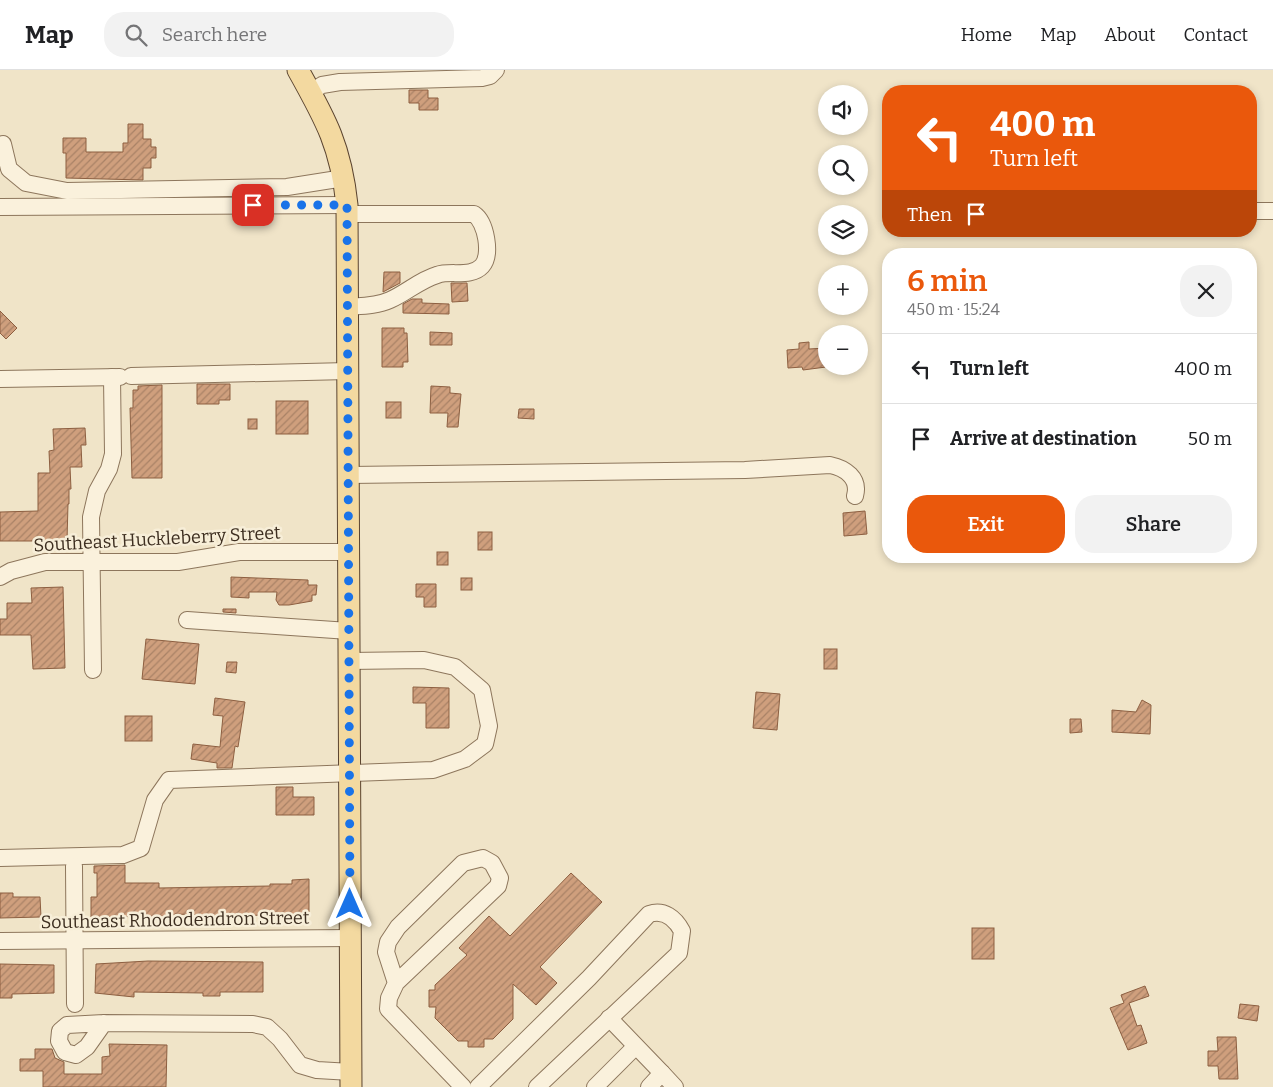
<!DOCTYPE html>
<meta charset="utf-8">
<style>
body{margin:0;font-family:Bitter,serif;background:#f2f2f2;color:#202124;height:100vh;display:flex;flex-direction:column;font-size:19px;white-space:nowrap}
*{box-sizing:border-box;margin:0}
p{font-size:16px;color:#757577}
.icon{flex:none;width:28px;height:28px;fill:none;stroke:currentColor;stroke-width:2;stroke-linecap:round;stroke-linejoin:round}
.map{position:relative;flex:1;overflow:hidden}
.details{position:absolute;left:882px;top:178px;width:375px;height:315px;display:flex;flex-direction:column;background:#fff;border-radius:20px;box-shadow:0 2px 8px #0003}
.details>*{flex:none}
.guide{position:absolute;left:882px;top:15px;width:375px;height:152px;border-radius:20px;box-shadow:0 2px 8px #0003;background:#ea580c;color:#fff;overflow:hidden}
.buttons{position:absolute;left:818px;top:15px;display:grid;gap:10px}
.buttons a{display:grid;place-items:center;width:50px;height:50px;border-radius:50%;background:#fff;box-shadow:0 2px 8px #0003;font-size:25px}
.pin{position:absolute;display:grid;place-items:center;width:42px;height:42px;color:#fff;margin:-21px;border-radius:10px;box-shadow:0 2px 8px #0006}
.me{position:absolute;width:55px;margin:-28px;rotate:0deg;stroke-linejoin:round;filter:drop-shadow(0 0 4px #0008)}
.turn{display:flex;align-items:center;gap:18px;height:105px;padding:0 25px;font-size:22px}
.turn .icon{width:65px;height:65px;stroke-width:2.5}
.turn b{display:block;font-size:35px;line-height:42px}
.then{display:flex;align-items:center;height:48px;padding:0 25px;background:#0003;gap:10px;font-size:19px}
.round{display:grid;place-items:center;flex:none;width:52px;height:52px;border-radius:20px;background:#f2f2f2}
.summary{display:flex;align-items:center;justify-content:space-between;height:85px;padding:0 25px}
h1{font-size:30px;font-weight:600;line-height:38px;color:#ea580c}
.action{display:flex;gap:10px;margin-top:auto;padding:10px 25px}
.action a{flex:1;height:58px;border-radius:20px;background:#ea580c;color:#fff;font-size:20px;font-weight:600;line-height:58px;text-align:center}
.action a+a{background:#f2f2f2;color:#202124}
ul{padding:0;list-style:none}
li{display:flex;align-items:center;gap:15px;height:70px;padding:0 25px;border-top:1px solid #e0e0e0}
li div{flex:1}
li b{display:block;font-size:19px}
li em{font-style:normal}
header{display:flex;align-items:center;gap:30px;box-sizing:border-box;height:70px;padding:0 25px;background:#fff;border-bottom:1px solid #e0e0e0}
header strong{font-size:24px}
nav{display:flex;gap:28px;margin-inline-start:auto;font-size:18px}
.search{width:350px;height:45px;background:#f2f2f2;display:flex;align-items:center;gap:12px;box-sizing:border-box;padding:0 18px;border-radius:20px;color:#757577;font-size:19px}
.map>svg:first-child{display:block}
.building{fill:url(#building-hatch);stroke:#8d5f41}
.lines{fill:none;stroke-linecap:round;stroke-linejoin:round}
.minor-casing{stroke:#8d765c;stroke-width:18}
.major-casing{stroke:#5b4430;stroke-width:23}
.minor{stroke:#faf1dc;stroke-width:16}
.major{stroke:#f3d9a0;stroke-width:21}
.route{stroke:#1a73e8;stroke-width:9;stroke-dasharray:0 16.2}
.labels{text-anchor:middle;stroke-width:5;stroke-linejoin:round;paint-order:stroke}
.street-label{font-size:18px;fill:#3d2e20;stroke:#f7eed8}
</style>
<header>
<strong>Map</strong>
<div class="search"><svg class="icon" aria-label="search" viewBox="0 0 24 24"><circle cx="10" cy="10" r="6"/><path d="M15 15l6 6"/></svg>Search here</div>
<nav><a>Home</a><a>Map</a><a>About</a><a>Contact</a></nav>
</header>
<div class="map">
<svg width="1273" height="1017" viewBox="0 0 1273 1017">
<defs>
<pattern id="building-hatch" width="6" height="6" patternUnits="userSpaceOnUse" patternTransform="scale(1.25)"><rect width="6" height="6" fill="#cf9f7d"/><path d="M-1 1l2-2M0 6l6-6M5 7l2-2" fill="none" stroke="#a98266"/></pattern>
</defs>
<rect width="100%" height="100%" fill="#f0e4c8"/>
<g class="building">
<polygon points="409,20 428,20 428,28 438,28 438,40 419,40 419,33 409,33"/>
<polygon points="128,54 143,54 143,69 151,69 151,77 156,77 156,88 151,88 151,98 143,98 143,110 66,108 66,83 63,83 63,68 86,68 86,82 123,82 123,73 128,73"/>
<polygon points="384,202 400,202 400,213 383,222"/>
<polygon points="451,213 467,213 468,231 452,232"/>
<polygon points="412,229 422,229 422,233 449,234 449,244 403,243 403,234"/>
<polygon points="0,241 17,258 6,269 0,263"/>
<polygon points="382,258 404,258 404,263 407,263 408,292 403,292 403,297 382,297"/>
<polygon points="430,262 452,263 452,275 430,275"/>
<polygon points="809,272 809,279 826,278 826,297 803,300 802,297 788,298 787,280 799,279 799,273"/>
<polygon points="197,314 230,314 230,330 219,330 219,334 197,334"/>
<polygon points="162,315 162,408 132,408 130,338 133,338 133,320 138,320 138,316"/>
<polygon points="431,316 450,317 450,323 461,324 458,357 447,357 448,343 430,343"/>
<rect x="276" y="331" width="32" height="33"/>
<rect x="386" y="332" width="15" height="16"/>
<polygon points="519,339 534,339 534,349 518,348"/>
<rect x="248" y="349" width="9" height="10"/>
<polygon points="85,358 86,375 81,375 82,397 70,397 71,419 69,419 69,434 68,434 67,471 0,471 0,442 38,441 38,403 50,403 49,381 54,380 53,359"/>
<polygon points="865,441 867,464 844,466 843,443"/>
<rect x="478" y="462" width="14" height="18"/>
<rect x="437" y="482" width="11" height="13"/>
<polygon points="231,507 308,510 308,515 317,515 316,525 312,525 312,531 289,535 279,535 276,530 277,522 249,522 249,528 231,527"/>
<rect x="461" y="508" width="11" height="12"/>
<polygon points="416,514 436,514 436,537 424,537 424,527 416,527"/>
<polygon points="63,517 65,598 33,599 31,565 0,565 0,549 7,549 7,533 32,533 31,518"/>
<polygon points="223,539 236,539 236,543 223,542"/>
<polygon points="146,569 199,574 195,614 142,609"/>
<rect x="824" y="579" width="13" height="20"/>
<polygon points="227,592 237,592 236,603 226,602"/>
<polygon points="413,617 449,618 449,658 426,658 426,633 413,633"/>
<polygon points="756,622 780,624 777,660 753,658"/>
<polygon points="215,628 245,632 238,677 235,676 232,698 217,698 217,693 191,689 193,674 220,677 223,646 213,645"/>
<polygon points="1142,630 1151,635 1150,664 1112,662 1112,640 1136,642"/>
<rect x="125" y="646" width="27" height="25"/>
<polygon points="1070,649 1081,649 1082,662 1070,663"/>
<polygon points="276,717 293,717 293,727 314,727 314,745 276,745"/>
<polygon points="125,795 125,813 159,813 159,818 270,816 270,814 292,814 292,810 309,809 309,844 227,846 175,844 172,846 91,847 91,827 97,827 97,803 94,803 94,796"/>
<polygon points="571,803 602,832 540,897 557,913 536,935 513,914 513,949 493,969 484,969 484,977 468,977 468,971 458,971 435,948 436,937 429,937 429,920 435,920 435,915 467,885 459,878 489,846 510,866"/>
<polygon points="0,823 13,823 13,827 40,827 41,847 0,848"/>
<rect x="972" y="858" width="22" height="31"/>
<polygon points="148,891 263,892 263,922 220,922 220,926 203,926 203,923 134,922 134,927 95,923 96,894"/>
<polygon points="0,894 54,895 54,923 12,924 12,928 0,928"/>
<polygon points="1145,916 1149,926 1129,933 1137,956 1141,955 1147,973 1128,980 1110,938 1124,933 1121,925"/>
<polygon points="1240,934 1259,936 1257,951 1238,948"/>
<polygon points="1217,967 1236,967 1238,1009 1219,1009 1218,996 1208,996 1208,981 1218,981"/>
<polygon points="109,974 167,975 166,1017 43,1017 43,1001 20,1001 20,989 35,989 35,979 52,979 55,988 64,992 64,1004 102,1004 102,987 110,986"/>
</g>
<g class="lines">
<g class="minor-casing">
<g id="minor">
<polyline points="311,22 322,15 340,12 482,8 490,6 496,0"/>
<polyline points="3,74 9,99 26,113 67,121 287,117 344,108"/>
<polyline points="0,137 347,135"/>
<polyline points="1251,141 1273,141"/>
<path d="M347 144H474C486 152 492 185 482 196 471 208 450 200 437 205 420 210 406 223 390 230 377 236 362 236 348 237"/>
<polyline points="131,306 348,301"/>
<polyline points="0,309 120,307"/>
<path d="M349 405 745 400 830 395C845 398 860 408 855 426"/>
<polyline points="0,507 11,501 45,492 178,492 239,482 349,482"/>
<polyline points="187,550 349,561"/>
<polyline points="93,600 91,447 97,421 109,399 113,384 112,307"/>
<polyline points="0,788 123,785 141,778 155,730 169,710 433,700 465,689 485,674 489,656 482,620 455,597 424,590 349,591"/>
<polyline points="74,796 75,934"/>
<polyline points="0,871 350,868"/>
<polyline points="396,913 386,882 388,872 398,857 463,793 483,788 492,793 500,808 498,816 396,913 389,928 388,939 463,1017"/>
<polyline points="609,948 662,1003"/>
<polyline points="104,953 87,977 76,985 65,982 59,971 60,961 67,955 104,953 253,954 267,957 280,969 300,995 317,1000 351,1002"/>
<path d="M478 1017 589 908 649 844C664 839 675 848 682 861L679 883 537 1017"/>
<polyline points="595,1017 635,977"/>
<polyline points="649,1017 662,1003 675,1017"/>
</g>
</g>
<g class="major-casing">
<path id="major" d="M298 0C326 50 341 77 347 135L351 1017"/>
</g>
<use href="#minor" class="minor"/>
<use href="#major" class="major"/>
</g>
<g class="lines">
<polyline class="route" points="253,135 347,135 350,834"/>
</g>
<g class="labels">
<g class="street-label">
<text transform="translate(157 469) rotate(-3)" y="6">Southeast Huckleberry Street</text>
<text transform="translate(175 850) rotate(-1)" y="6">Southeast Rhododendron Street</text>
</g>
</g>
</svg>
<div class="buttons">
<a><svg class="icon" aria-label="sound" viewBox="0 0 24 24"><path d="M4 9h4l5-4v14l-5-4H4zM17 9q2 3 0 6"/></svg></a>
<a><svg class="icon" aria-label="search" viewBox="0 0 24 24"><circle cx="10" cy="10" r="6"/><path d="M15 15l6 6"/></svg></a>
<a><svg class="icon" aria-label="layers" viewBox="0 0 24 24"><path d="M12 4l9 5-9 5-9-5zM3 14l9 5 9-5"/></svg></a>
<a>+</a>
<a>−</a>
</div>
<div class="pin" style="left:253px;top:135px;background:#d93025"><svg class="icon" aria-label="arrive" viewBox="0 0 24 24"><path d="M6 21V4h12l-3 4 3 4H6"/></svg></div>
<svg class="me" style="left:350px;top:834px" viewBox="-20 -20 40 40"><path d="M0-17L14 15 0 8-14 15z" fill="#1a73e8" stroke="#fff" stroke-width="4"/></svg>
<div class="guide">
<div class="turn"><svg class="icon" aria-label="left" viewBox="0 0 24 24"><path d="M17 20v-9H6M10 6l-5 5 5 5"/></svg><div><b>400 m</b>Turn left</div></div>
<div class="then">Then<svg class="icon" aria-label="arrive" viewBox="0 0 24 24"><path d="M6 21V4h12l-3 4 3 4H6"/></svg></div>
</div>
<section class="details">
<div class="summary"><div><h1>6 min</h1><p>450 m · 15:24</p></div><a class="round"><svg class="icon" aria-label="close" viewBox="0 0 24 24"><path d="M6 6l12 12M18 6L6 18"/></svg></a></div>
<ul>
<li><svg class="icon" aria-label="left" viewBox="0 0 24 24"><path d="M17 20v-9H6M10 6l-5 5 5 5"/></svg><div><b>Turn left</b></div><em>400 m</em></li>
<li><svg class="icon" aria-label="arrive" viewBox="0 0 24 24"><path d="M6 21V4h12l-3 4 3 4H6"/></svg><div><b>Arrive at destination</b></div><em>50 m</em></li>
</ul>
<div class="action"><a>Exit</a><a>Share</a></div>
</section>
</div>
